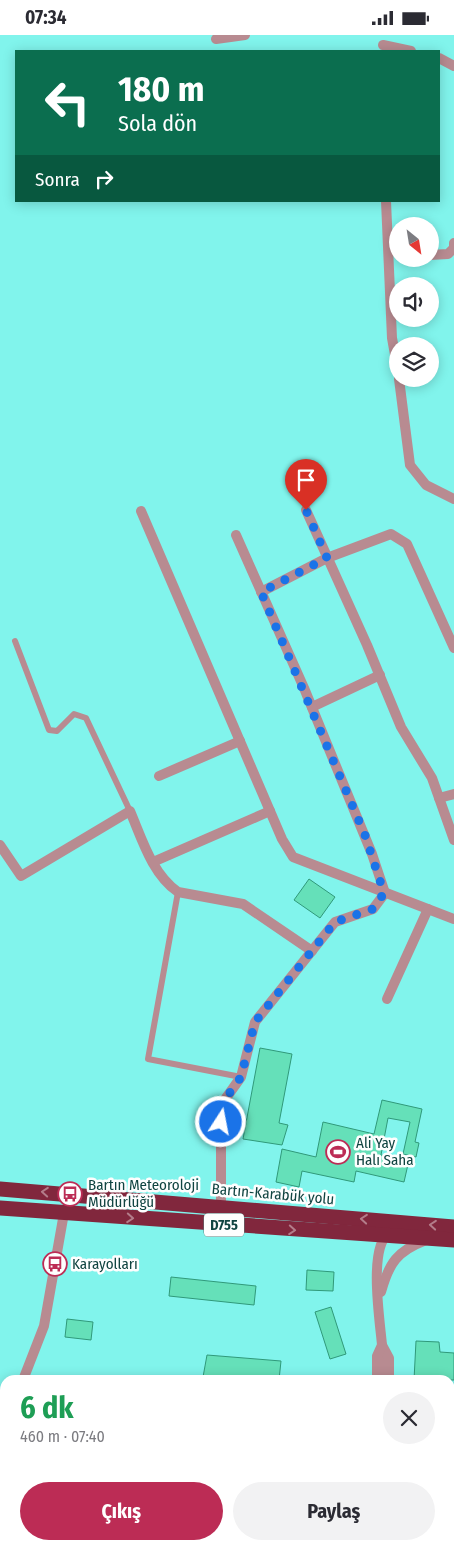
<!DOCTYPE html>
<html lang="tr">
<meta charset="utf-8">
<style>
body{margin:0;font-family:"Fira Sans Condensed",sans-serif;background:#f2f2f3;color:#2b2b33;height:100vh;display:flex;flex-direction:column;font-size:19px;white-space:nowrap}
*{box-sizing:border-box;margin:0}
p{font-size:16px;color:#7c7c81}
.icon{flex:none;width:28px;height:28px;fill:none;stroke:currentColor;stroke-width:2;stroke-linecap:round;stroke-linejoin:round}
.map{position:relative;flex:1;overflow:hidden}
.details{position:absolute;left:0px;top:1340px;width:455px;height:175px;display:flex;flex-direction:column;background:#fff;border-radius:15px 15px 0 0;box-shadow:0 2px 12px #0003}
.details>*{flex:none}
.banner{position:absolute;left:15px;top:15px;width:425px;height:152px;border-radius:0px;box-shadow:0 2px 12px #0003;background:#0b6e4f;color:#fff;overflow:hidden}
.needle{width:32px;rotate:150deg}
.fabs{position:absolute;left:389px;top:182px;display:grid;gap:10px}
.fabs a{display:grid;place-items:center;width:50px;height:50px;border-radius:50%;background:#fff;box-shadow:0 2px 12px #0003;font-size:25px}
.pin{position:absolute;display:grid;place-items:center;width:42px;height:42px;color:#fff;margin:-51px -21px;border-radius:50% 50% 50% 0;rotate:-45deg;box-shadow:0 0 5px #0007}
.pin .icon{rotate:45deg}
.me{position:absolute;width:55px;margin:-28px;rotate:11deg;stroke-linejoin:round;filter:drop-shadow(0 0 4px #0008)}
.turn{display:flex;align-items:center;gap:18px;height:105px;padding:0 20px;font-size:22px}
.turn .icon{width:65px;height:65px;stroke-width:2.5}
.turn b{display:block;font-size:35px;line-height:42px}
.then{display:flex;align-items:center;height:48px;padding:0 20px;background:#0003;gap:10px;font-size:19px}
.round{display:grid;place-items:center;flex:none;width:52px;height:52px;border-radius:26px;background:#f2f2f3}
.summary{display:flex;align-items:center;justify-content:space-between;height:85px;padding:0 20px}
h1{font-size:30px;font-weight:700;line-height:38px;color:#1e9e55}
.cta{display:flex;gap:10px;margin-top:auto;padding:10px 20px}
.cta a{flex:1;height:58px;border-radius:30px;background:#bc2c55;color:#fff;font-size:20px;font-weight:700;line-height:58px;text-align:center}
.cta a+a{background:#f2f2f3;color:#2b2b33}
.status{display:flex;justify-content:space-between;align-items:center;height:35px;padding:0 25px;background:#fff;direction:ltr}
.status svg{height:14px;fill:currentColor}
.map>svg:first-child{display:block}
.green{fill:#d8b3f5}
.building{fill:#65e0b9;stroke:#30997a}
.lines{fill:none;stroke-linecap:round;stroke-linejoin:round}
.lane{stroke:#b88b91;stroke-width:6}
.street{stroke:#b88b91;stroke-width:10}
.highway{stroke:#81273d;stroke-width:15}
.oneway{stroke:#b37d8a}
.route{stroke:#1a73e8;stroke-width:9;stroke-dasharray:0 16.2}
.labels{text-anchor:middle;stroke-width:5;stroke-linejoin:round;paint-order:stroke}
.shield{fill:#fefefe;stroke:#577c7a;stroke-width:1}
.shield-label{font-size:14px;font-weight:bold;fill:#104441}
.poi-label{font-size:15px;fill:#104441;stroke:#fefefe;text-anchor:start}
.street-label{font-size:15px;fill:#104441;stroke:#fefefe}
</style>
<div class="status"><b>07:34</b><svg viewBox="0 0 49 12"><path d="M0 12V9h3v3zM5 12V6h3v6zM10 12V3h3v9zM15 12V0h3v12zM26 1h20v11H26zM47 4h2v5h-2z"/></svg></div>
<div class="map">
<svg width="454" height="1515" viewBox="0 0 454 1515">
<rect width="100%" height="100%" fill="#81f4ec"/>
<polygon class="green" points="261,1510 321,1510 331,1515 254,1515"/>
<g class="building">
<polygon points="309,844 335,862 320,883 294,865"/>
<polygon points="260,1013 292,1019 279,1088 288,1090 282,1110 243,1104"/>
<polygon points="382,1065 422,1074 415,1107 419,1108 416,1122 403,1119 410,1087 388,1083 381,1120 409,1125 404,1147 356,1136 354,1147 302,1136 299,1152 276,1147 282,1114 316,1122 323,1087 374,1099"/>
<polygon points="307,1235 334,1237 333,1256 306,1255"/>
<polygon points="171,1242 256,1251 254,1270 169,1261"/>
<polygon points="331,1272 346,1319 330,1324 315,1277"/>
<polygon points="67,1284 93,1287 91,1305 65,1302"/>
<polygon points="416,1306 439,1307 440,1317 454,1318 454,1345 414,1345"/>
<polygon points="207,1320 281,1326 279,1345 203,1342"/>
</g>
<g class="lines">
<g class="lane">
<polyline points="15,606 49,695 57,696 74,679 86,683 130,776"/>
<polyline points="178,857 148,1024 241,1042"/>
<polyline points="383,1316 383,1345"/>
</g>
<g class="street">
<polyline points="216,4 245,0"/>
<polyline points="383,10 411,16"/>
<polyline points="439,23 454,31"/>
<polyline points="386,166 392,303 398,336"/>
<polyline points="430,220 448,219 454,213 454,208"/>
<polyline points="399,344 410,430 426,450 454,464"/>
<polyline points="306,475 367,610 401,692 432,743 454,805"/>
<polyline points="141,476 282,804 293,822 454,884"/>
<polyline points="261,557 327,523 391,499 407,509 454,613"/>
<polyline points="312,672 380,640"/>
<polyline points="159,741 240,706"/>
<polyline points="439,763 454,759"/>
<path d="M0 810 21 841 130 776C142 804 152 839 178 857L243 869 312 916"/>
<polyline points="153,827 270,776"/>
<polyline points="387,964 428,874"/>
<polyline points="221,1172 221,1070 241,1042 255,987 335,887 373,874 385,858 372,819 304,653 236,500"/>
<path d="M381 1257C389 1228 397 1216 426 1205"/>
<polyline points="382,1310 389,1323 389,1345"/>
<polyline points="23,1345 44,1291 64,1178"/>
<path d="M377 1345V1321L382 1310C380 1286 368 1212 389 1198"/>
<polyline points="0,1394 5,1385"/>
<polyline points="0,1429 5,1430"/>
<polyline points="450,1483 454,1483"/>
<polyline points="450,1491 454,1491"/>
<polyline points="197,1510 200,1515"/>
<polyline points="398,1510 402,1515"/>
</g>
<g class="highway">
<polyline points="0,1154 454,1192"/>
<polyline points="0,1173 454,1205"/>
</g>
</g>
<defs><path id="oneway-chevron" d="M-2-3.5L2.5 0L-2 3.5" fill="none" stroke-width="1.6" stroke-linecap="round" stroke-linejoin="round" transform="scale(1.25)"/></defs>
<g class="oneway">
<use href="#oneway-chevron" transform="translate(45 1157) rotate(-176)"/>
<use href="#oneway-chevron" transform="translate(130 1183) rotate(4)"/>
<use href="#oneway-chevron" transform="translate(364 1184) rotate(-175)"/>
<use href="#oneway-chevron" transform="translate(433 1190) rotate(-175)"/>
<use href="#oneway-chevron" transform="translate(292 1195) rotate(4)"/>
</g>
<g class="lines">
<polyline class="route" points="221,1087 221,1070 241,1042 255,987 335,887 373,874 384,858 365,800 261,557 327,523 306,475"/>
</g>
<defs>
<g id="stadium-ring" transform="scale(1.25)"><circle r="9.5" fill="#fefefe" stroke="#bc2c55" stroke-width="1.5"/><path d="M0-5a6.5 5 0 1 0 0 10a6.5 5 0 1 0 0-10ZM-3.5-1.8h7v3.6h-7Z" fill="#bc2c55"/></g>
<g id="bus-ring" transform="scale(1.25)"><circle r="9.5" fill="#fefefe" stroke="#bc2c55" stroke-width="1.5"/><path d="M-5-6H5V4H4V6H2V4H-2V6H-4V4H-5ZM-3.5-4V0h7V-4ZM-3.5 1.2v1.5H-2V1.2ZM2 1.2v1.5H3.5V1.2Z" fill="#bc2c55"/></g>
</defs>
<g fill-rule="evenodd">
<use href="#stadium-ring" x="338" y="1117"/>
<use href="#bus-ring" x="70" y="1159"/>
<use href="#bus-ring" x="55" y="1229"/>
</g>
<g class="labels">
<rect class="shield" x="204" y="1178.5" width="40" height="23" rx="4"/>
<g class="shield-label">
<text x="224" y="1195">D755</text>
</g>
<g class="poi-label">
<text x="356" y="1113">Ali Yay<tspan x="356" dy="17">Halı Saha</tspan></text>
<text x="88" y="1155">Bartın Meteoroloji<tspan x="88" dy="17">Müdürlüğü</tspan></text>
<text x="72" y="1234">Karayolları</text>
</g>
<g class="street-label">
<text transform="translate(273 1159) rotate(5)" y="5">Bartın-Karabük yolu</text>
</g>
</g>
</svg>
<div class="fabs">
<a><svg class="needle" viewBox="-14 -14 28 28"><path d="M0-13l5 13h-10z" fill="#e53935"/><path d="M0 13l5-13h-10z" fill="#7c7c81"/></svg></a>
<a><svg class="icon" aria-label="sound" viewBox="0 0 24 24"><path d="M4 9h4l5-4v14l-5-4H4zM17 9q2 3 0 6"/></svg></a>
<a><svg class="icon" aria-label="layers" viewBox="0 0 24 24"><path d="M12 4l9 5-9 5-9-5zM3 14l9 5 9-5"/></svg></a>
</div>
<div class="pin" style="left:306px;top:475px;background:#d93025"><svg class="icon" aria-label="arrive" viewBox="0 0 24 24"><path d="M6 21V4h12l-3 4 3 4H6"/></svg></div>
<svg class="me" style="left:221px;top:1087px" viewBox="-20 -20 40 40"><circle r="17" fill="#1a73e8" stroke="#fff" stroke-width="3"/><path d="M0-11L8 9 0 5-8 9z" fill="#fff"/></svg>
<div class="banner">
<div class="turn"><svg class="icon" aria-label="left" viewBox="0 0 24 24"><path d="M17 20v-9H6M10 6l-5 5 5 5"/></svg><div><b>180 m</b>Sola dön</div></div>
<div class="then">Sonra<svg class="icon" aria-label="right" viewBox="0 0 24 24"><path d="M7 20v-9h11M14 6l5 5-5 5"/></svg></div>
</div>
<section class="details">
<div class="summary"><div><h1>6 dk</h1><p>460 m · 07:40</p></div><a class="round"><svg class="icon" aria-label="close" viewBox="0 0 24 24"><path d="M6 6l12 12M18 6L6 18"/></svg></a></div>
<div class="cta"><a>Çıkış</a><a>Paylaş</a></div>
</section>
</div>
